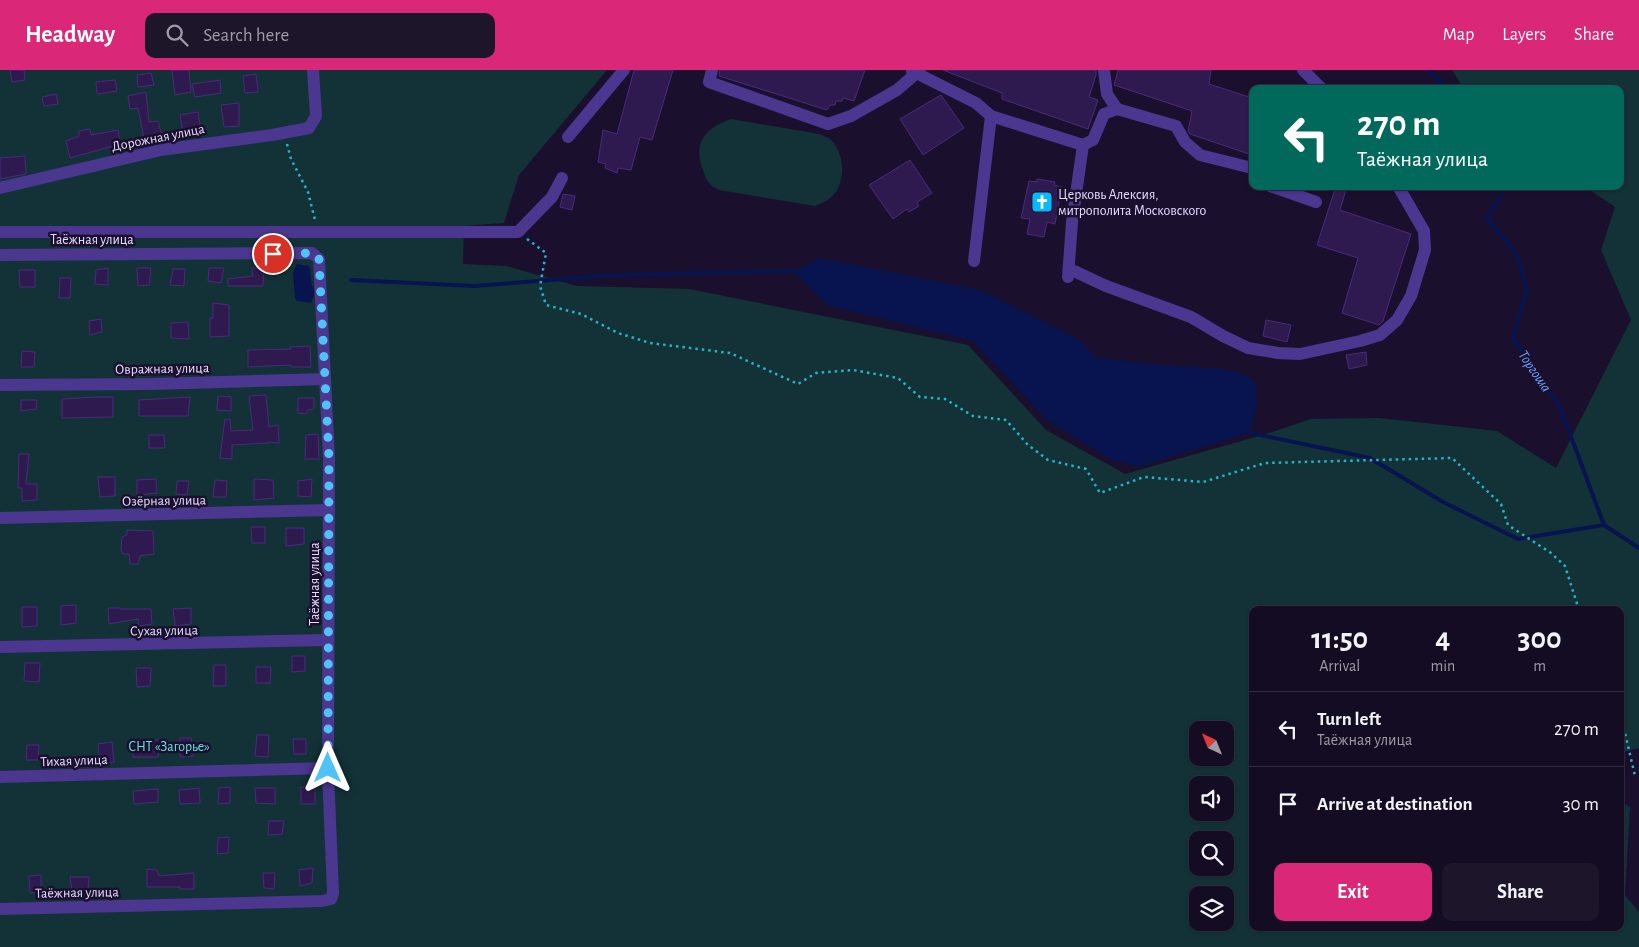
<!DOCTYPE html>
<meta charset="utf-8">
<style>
body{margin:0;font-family:"Alegreya Sans",sans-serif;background:#1d152a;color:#f1f3f6;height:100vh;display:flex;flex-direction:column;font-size:19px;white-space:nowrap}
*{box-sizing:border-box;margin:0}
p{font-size:16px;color:#9d9ba5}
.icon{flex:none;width:28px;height:28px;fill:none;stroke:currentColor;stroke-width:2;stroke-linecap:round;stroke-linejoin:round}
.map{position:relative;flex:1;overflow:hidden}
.details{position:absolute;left:1249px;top:536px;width:375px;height:325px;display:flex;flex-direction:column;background:#140c22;border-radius:10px;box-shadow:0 1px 4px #0004,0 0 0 1px #332c40}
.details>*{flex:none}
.banner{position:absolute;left:1249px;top:15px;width:375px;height:105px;border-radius:10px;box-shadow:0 1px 4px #0004,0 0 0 1px #332c40;background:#00695c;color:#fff;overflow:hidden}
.needle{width:32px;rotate:317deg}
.controls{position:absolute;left:1189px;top:651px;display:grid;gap:10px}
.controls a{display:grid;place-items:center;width:45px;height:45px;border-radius:10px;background:#140c22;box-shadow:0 1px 4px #0004,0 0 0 1px #332c40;font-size:25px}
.pin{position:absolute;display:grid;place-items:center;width:42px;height:42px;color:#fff;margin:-21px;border:2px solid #fff;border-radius:50%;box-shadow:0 1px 5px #0007}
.me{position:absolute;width:55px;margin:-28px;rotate:0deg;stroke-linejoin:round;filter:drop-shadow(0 0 4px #0008)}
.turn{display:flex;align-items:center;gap:18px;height:105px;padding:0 25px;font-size:22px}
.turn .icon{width:65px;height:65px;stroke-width:2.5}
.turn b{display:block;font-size:35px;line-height:42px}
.eta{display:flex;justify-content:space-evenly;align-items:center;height:85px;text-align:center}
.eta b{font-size:30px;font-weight:700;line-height:35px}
.primary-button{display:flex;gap:10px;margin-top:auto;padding:10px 25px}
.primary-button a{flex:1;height:58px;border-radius:10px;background:#db2777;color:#fff;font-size:20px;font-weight:700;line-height:58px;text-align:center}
.primary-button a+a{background:#1d152a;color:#f1f3f6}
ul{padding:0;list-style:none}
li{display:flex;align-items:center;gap:15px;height:75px;padding:0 25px;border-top:1px solid #332c40}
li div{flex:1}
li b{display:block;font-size:19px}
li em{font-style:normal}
header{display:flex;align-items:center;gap:30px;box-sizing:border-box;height:70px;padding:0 25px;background:#db2777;color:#fff}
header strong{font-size:24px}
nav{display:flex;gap:28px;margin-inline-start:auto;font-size:18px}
.search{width:350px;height:45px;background:#1d152a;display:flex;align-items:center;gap:12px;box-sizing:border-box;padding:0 18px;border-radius:10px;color:#9d9ba5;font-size:19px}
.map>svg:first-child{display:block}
.green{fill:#123238;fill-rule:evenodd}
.water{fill:#07144f}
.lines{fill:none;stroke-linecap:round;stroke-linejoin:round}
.stream{stroke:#07144f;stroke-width:4}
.building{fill:#2f1a50;stroke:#4a2a7d}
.path{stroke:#28b4c7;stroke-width:2.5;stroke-dasharray:2.5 4;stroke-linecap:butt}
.minor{stroke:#4b378f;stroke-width:12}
.route{stroke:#4fc3f7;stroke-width:9;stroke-dasharray:0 16.2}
.labels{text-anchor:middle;stroke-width:5;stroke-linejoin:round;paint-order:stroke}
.street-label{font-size:14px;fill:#e6dcff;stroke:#1a102d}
.poi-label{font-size:14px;fill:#e6dcff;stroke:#1a102d;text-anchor:start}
.park-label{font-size:14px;fill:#5ee9e0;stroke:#1a102d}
.water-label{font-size:15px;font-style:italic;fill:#6a9fff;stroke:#1a102d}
</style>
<header>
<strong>Headway</strong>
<div class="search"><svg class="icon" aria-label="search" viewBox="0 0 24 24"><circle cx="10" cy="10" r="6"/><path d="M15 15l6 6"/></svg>Search here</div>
<nav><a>Map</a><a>Layers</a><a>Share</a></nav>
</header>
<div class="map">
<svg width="1639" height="877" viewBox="0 0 1639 877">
<rect width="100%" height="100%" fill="#1a102d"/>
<g class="green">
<path d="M0 0H607L519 105 504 153 464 156 463 194 506 196 577 216 689 219 968 275 1046 360 1125 404 1266 364 1311 349 1379 348 1497 361 1556 398 1631 250 1601 180 1615 137 1584 116H1620V19H1464L1452 0H1639V678L1620 683V540H1252V858H1620V730L1630 737 1625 825 1639 842V877H0ZM1198 660H1225V688H1198ZM1198 715H1225V742H1198ZM1198 770H1225V798H1198ZM1198 825H1225V852H1198Z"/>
<path d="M731 49 819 64C822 65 827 67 830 69 844 81 846 109 835 123 830 130 822 133 815 136L719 120C709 115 706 110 703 100 692 72 706 58 731 49Z"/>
</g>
<g class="water">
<polygon points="820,188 980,220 1078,269 1097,288 1174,296 1226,299 1248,306 1256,314 1256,340 1249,363 1140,396 1113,391 1047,350 973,271 827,235 794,201"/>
<path d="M297 194 309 196C311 201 310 204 311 209 312 222 318 217 311 233L297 231 295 228 293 203Z"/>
</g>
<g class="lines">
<g class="stream">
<polyline points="1427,0 1441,12 1445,19"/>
<polyline points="1507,116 1487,148 1517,185 1527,220 1513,268 1560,337 1604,455 1639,478"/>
<polyline points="351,210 474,216 616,205 798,201"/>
<polyline points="1246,362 1370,388 1443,432 1518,469 1604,455"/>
</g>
</g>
<g class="building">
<polygon points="10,0 24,0 25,10 12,12"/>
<polygon points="172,0 189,0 191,22 175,25"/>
<polygon points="634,0 673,0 652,70 640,67 631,100 618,98 617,103 605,98 606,94 598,92 603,60 617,64"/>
<polygon points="720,0 865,0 854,31 843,28 842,31 836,31 835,35 830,35 827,40 719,6"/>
<polygon points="943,0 1096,0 1096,5 1089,27 1098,30 1088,59 1002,29 1002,23"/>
<polygon points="1118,0 1211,0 1209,14 1252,28 1252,85 1190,64 1188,61 1192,41 1114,15"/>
<polygon points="151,3 154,15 138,17 137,5"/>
<polygon points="256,4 258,22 245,23 243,6"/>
<polygon points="115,10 117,21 97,24 96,12"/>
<polygon points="220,10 221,23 195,27 192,14"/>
<polygon points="146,22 149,52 158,51 162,66 144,68 138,38 130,39 128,26"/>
<polygon points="56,24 58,34 44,36 42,27"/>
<polygon points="941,25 964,58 923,85 900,49"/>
<polygon points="239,33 239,56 224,57 221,35"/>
<polygon points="198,42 201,61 183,62 180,45"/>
<polygon points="90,59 91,65 118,60 120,74 70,88 66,71 79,66 79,61"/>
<polygon points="25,86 26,104 0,109 0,88"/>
<polygon points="910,90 932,123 917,132 919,136 909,142 907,139 893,149 869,115"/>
<polygon points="1037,109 1055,112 1054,115 1062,117 1055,154 1047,152 1044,167 1027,164 1030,149 1021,148 1029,111 1037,112"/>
<polygon points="1336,116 1347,116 1340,140 1411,164 1383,251 1379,255 1342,243 1358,188 1317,175"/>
<polygon points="563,124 575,126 572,140 560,137"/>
<polygon points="108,198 108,215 95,214 96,200"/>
<polygon points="137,198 151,198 149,215 138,216"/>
<polygon points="209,198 224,198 221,213 208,211"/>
<polygon points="252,198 264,198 263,216 228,216 228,209 253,206"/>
<polygon points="173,199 185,199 184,216 170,215"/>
<polygon points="19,200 35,200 35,217 20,217"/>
<polygon points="60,208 71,208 70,228 59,228"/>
<polygon points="213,233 229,235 229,266 210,267 210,248 213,248"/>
<polygon points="101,249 102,262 90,265 89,251"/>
<polygon points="1266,250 1291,255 1287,272 1263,266"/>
<polygon points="188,252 189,269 171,268 171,253"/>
<polygon points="310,276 311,297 291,297 291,295 248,297 248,280 291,279 290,277"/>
<polygon points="22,281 35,282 34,297 21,297"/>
<polygon points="1366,282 1367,295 1349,299 1346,285"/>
<polygon points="266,325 269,357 278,355 279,373 268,372 268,373 232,375 232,389 220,388 225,349 230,349 231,361 253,360 249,326"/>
<polygon points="218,326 231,327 231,341 217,340"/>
<polygon points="97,327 113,327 113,347 62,348 62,329"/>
<polygon points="190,327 188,346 139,346 139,330"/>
<polygon points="298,328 314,328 314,339 308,340 306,344 298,343"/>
<polygon points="21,330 37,330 36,339 21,341"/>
<polygon points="318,364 319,389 305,389 306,365"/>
<polygon points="149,365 164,365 165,378 149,378"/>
<polygon points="19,384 29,384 26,414 37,414 37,430 22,431 22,418 18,418"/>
<polygon points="98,407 115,407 115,426 100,427"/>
<polygon points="156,409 157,423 137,425 137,410"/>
<polygon points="254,409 273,410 274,428 254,430"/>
<polygon points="312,409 311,427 298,426 298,411"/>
<polygon points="215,410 227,411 226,427 213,427"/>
<polygon points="177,411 189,411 187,425 176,424"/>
<polygon points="251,457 265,457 265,473 252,473"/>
<polygon points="286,458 304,458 304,474 286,476"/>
<polygon points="127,460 153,461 154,484 140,486 138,494 130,494 129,484 123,484 121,480 122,467 127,465"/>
<polygon points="76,535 76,553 61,555 61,536"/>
<polygon points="22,537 37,537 37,556 22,557"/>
<polygon points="108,538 120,538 120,539 151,539 152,554 139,556 138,549 109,554"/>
<polygon points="191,538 191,554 175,556 173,539"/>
<polygon points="292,586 305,586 305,601 292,602"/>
<polygon points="25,593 40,593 39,612 24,611"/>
<polygon points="214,595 226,595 226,616 213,616"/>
<polygon points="256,597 271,597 270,613 256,613"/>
<polygon points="136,598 151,598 150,616 137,617"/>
<polygon points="257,665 269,665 268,687 255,686"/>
<polygon points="180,668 191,668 194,680 193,686 180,687"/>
<polygon points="293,669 306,669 306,684 294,684"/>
<polygon points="132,670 159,670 158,687 133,687"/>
<polygon points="112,672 114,692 100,694 98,674"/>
<polygon points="27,675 39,675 38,690 26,690"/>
<polygon points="230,717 230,733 218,734 219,718"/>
<polygon points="301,717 315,718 315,734 301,734"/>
<polygon points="199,718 200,733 180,734 179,720"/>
<polygon points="255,718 275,718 275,734 256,733"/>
<polygon points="158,719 158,732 134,734 133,721"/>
<polygon points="269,751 284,751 282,764 268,765"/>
<polygon points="229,767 228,783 217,784 218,768"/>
<polygon points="313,798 312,813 300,816 299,800"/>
<polygon points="147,799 157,800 159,806 194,803 194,819 180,819 180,817 147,817"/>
<polygon points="263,803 275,803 274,819 264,818"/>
<polygon points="41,805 41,822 30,823 29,806"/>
<polygon points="70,807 89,807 88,820 72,820"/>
</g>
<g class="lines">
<g class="path">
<polyline points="287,74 291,89 308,122 315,150"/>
<polyline points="527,169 546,183 540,216 546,235 581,244 618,263 650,273 730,283 798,314 816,303 853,300 898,308 920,327 945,329 973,346 1006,350 1028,375 1048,390 1086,399 1100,423 1144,407 1203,412 1265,393 1452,388 1501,434 1508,455 1551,483 1565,496 1579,540"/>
<polyline points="1620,652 1625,663 1635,706"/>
</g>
<g class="minor">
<polyline points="712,0 709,12 828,54 851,46 897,20 920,0"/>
<polyline points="1104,0 1107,24 1117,39"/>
<polyline points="1303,0 1322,19"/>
<polyline points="912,1 976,33 991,46 974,191"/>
<polyline points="991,46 1083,75 1072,152 1068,207"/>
<polyline points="568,67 624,0"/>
<polyline points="1083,75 1093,70 1104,44 1117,39 1176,56 1185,72 1200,85 1252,98"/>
<polyline points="1270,116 1316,132"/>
<polyline points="0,118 161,80 272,65 309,58 316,46 313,0"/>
<polyline points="0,162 518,162 552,127 562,108"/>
<polyline points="0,185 312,183 319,189 329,388 328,703 333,823 331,829 322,831 0,839"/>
<polyline points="1069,201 1074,201 1106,216 1191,247 1223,266 1248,278 1278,283 1300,284 1360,271 1380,265 1397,250 1411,226 1425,180 1424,161 1398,116"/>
<polyline points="0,315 152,314 325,309"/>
<polyline points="0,448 329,440"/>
<polyline points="0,577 328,570"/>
<polyline points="0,707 328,698"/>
</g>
</g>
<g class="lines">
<polyline class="route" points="273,184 312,183 319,189 329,388 328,698"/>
</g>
<defs>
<g id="church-square" transform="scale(1.125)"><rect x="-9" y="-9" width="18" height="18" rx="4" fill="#08b9ff" stroke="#1a102d"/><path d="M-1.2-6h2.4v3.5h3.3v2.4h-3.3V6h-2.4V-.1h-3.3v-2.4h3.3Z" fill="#fff"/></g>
</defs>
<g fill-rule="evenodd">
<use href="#church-square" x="1042" y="132"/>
</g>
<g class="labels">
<g class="street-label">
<text transform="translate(158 67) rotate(-11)" y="5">Дорожная улица</text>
<text x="92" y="174">Таёжная улица</text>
<text transform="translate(162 298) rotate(-1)" y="5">Овражная улица</text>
<text transform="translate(164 430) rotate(-1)" y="5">Озёрная улица</text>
<text transform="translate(314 514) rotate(-90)" y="5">Таёжная улица</text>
<text transform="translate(164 560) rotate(-1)" y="5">Сухая улица</text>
<text transform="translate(74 690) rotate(-2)" y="5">Тихая улица</text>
<text transform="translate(77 822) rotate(-1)" y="5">Таёжная улица</text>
</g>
<g class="poi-label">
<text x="1058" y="129">Церковь Алексия,<tspan x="1058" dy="16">митрополита Московского</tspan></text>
</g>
<g class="park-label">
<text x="169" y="681">СНТ «Загорье»</text>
</g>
<g class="water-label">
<text transform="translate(1535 301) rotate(56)" y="5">Торгоша</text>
</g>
</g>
</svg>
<div class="controls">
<a><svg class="needle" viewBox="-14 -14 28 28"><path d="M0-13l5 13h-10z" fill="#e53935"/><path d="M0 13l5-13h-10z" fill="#9d9ba5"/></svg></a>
<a><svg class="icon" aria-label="sound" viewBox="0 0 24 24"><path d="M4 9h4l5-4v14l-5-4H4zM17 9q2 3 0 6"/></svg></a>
<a><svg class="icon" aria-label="search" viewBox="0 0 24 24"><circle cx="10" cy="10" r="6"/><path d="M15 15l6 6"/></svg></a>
<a><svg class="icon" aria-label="layers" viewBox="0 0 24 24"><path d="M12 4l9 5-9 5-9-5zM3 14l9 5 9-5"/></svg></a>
</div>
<div class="pin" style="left:273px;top:184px;background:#d93025"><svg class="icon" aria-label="arrive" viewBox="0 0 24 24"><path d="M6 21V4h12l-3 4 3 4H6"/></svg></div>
<svg class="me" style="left:328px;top:698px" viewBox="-20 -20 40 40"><path d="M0-17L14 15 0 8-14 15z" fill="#4fc3f7" stroke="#fff" stroke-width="4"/></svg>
<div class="banner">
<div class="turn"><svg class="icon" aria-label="left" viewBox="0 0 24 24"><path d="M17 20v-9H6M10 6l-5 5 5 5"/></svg><div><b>270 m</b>Таёжная улица</div></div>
</div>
<section class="details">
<div class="eta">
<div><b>11:50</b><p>Arrival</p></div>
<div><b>4</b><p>min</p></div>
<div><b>300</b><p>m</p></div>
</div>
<ul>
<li><svg class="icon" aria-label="left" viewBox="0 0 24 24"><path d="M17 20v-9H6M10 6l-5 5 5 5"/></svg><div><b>Turn left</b><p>Таёжная улица</p></div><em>270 m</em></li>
<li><svg class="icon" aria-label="arrive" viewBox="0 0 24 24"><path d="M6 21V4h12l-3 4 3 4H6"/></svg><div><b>Arrive at destination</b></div><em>30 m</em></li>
</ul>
<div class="primary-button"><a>Exit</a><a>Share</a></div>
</section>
</div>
